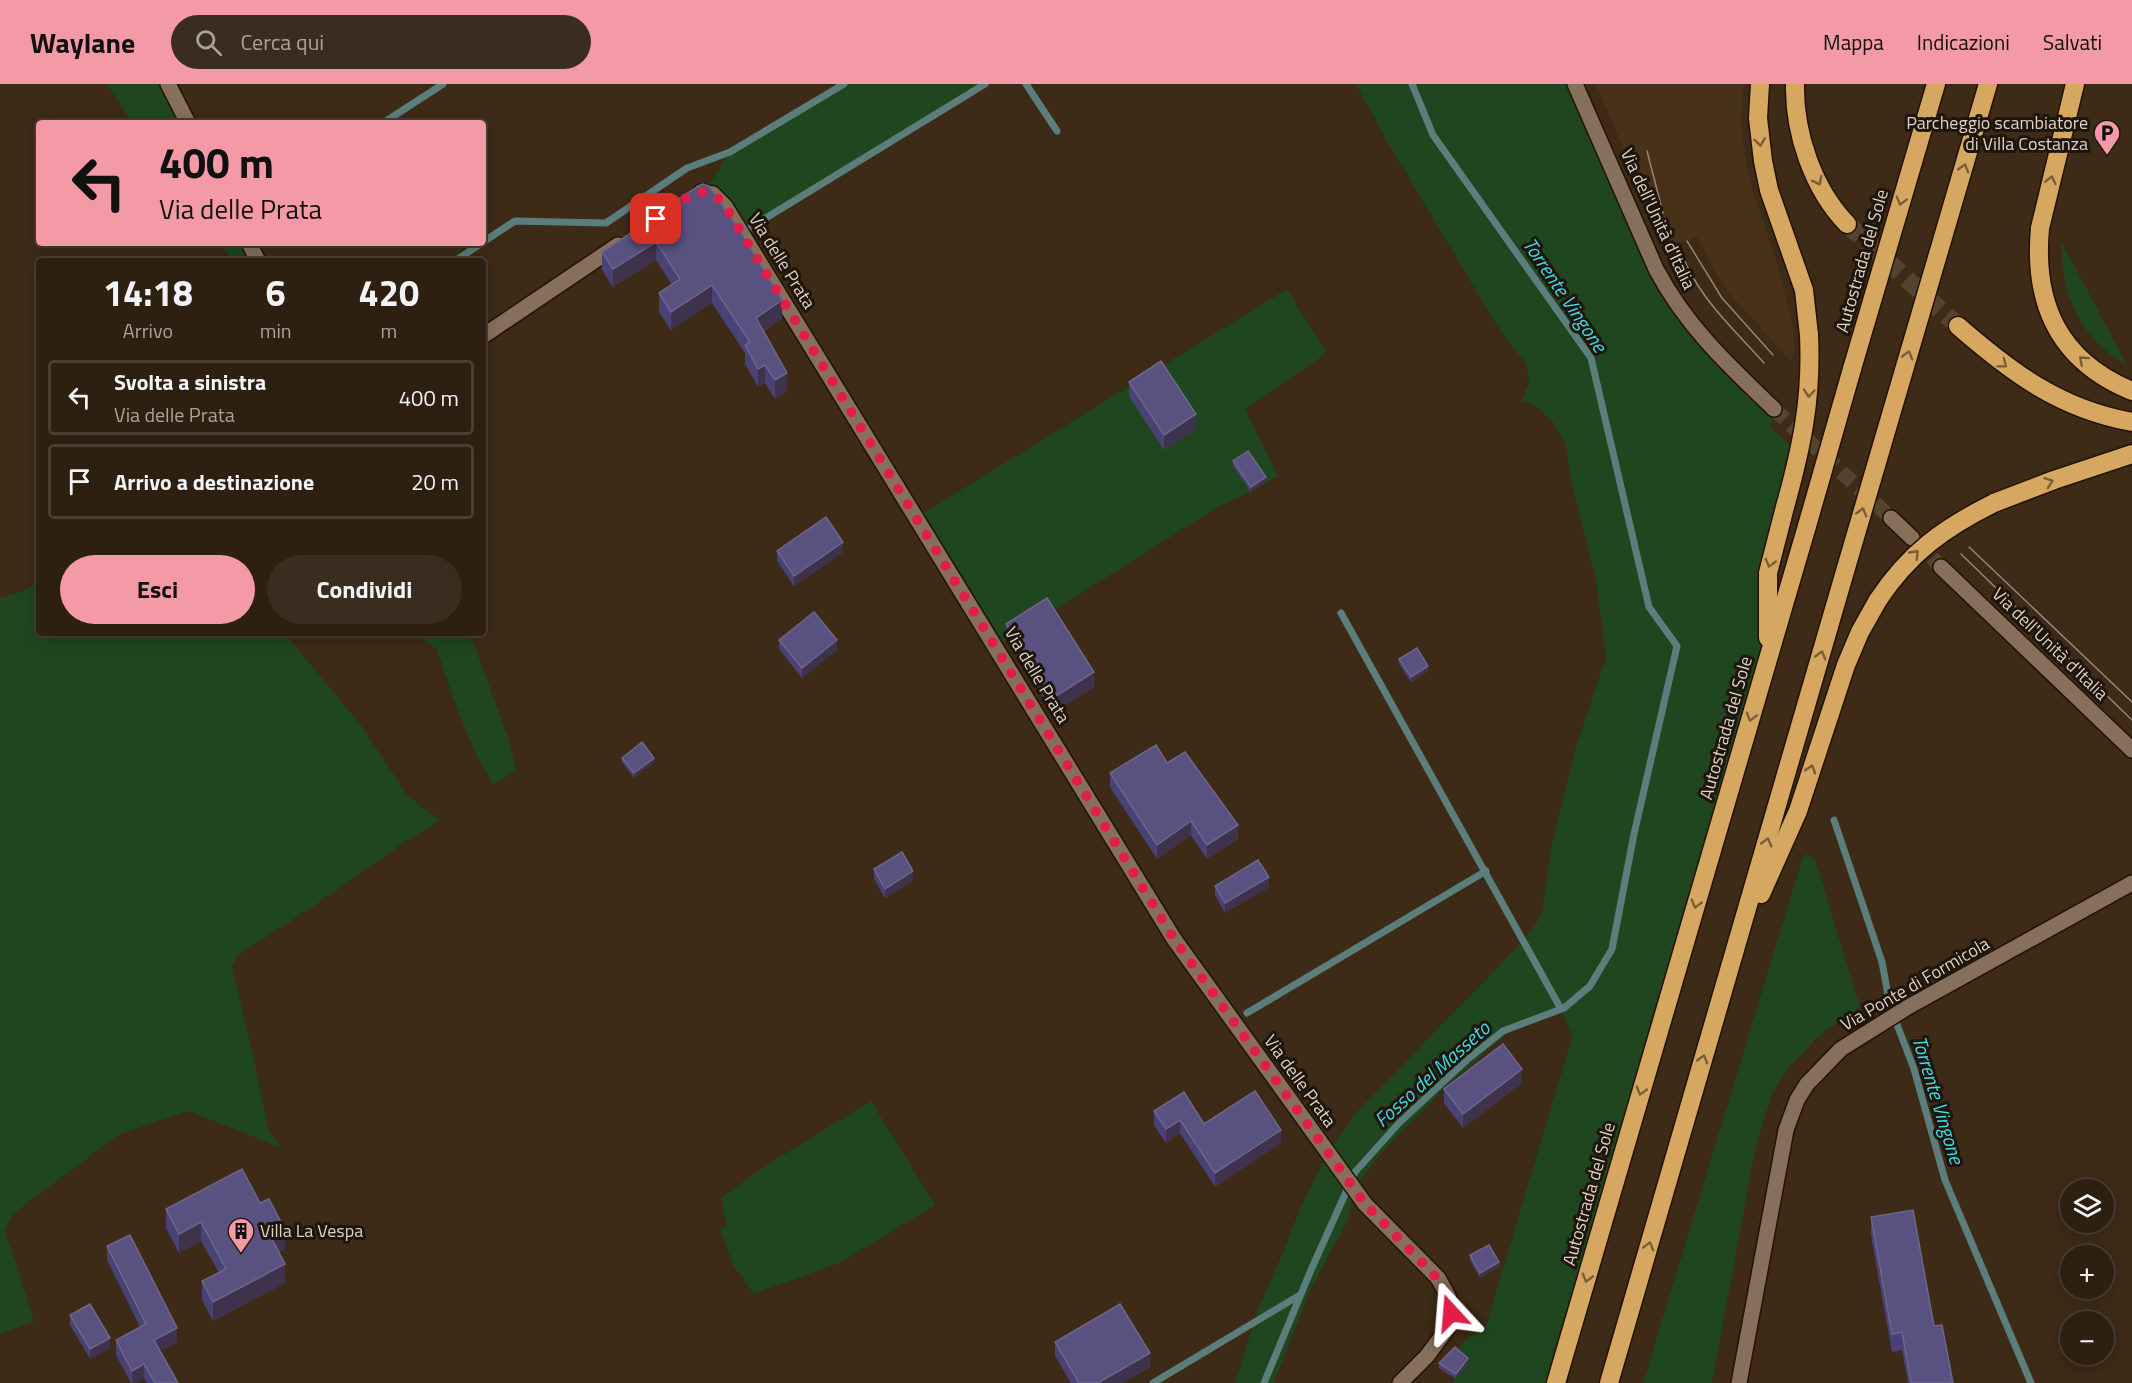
<!DOCTYPE html>
<html lang="it">
<meta charset="utf-8">
<style>
body{margin:0;font-family:"Titillium Web",sans-serif;background:#3a2d1f;color:#f1f3f6;height:100vh;display:flex;flex-direction:column;font-size:22px;white-space:nowrap}
*{box-sizing:border-box;margin:0}
p{font-size:20px;color:#a7a39f}
.icon{flex:none;width:33px;height:33px;fill:none;stroke:currentColor;stroke-width:2;stroke-linecap:round;stroke-linejoin:round}
.map{position:relative;flex:1;overflow:hidden}
.drawer{position:absolute;left:36px;top:174px;width:450px;height:378px;display:flex;flex-direction:column;background:#2e2011;border-radius:6px;box-shadow:0 3px 15px #0003,0 0 0 2px #493e31}
.drawer>*{flex:none}
.hud{position:absolute;left:36px;top:36px;width:450px;height:126px;border-radius:6px;box-shadow:0 3px 15px #0003,0 0 0 2px #493e31;background:#f49aa7;color:#111;overflow:hidden}
.tools{position:absolute;left:2060px;top:1095px;display:grid;gap:12px}
.tools a{display:grid;place-items:center;width:54px;height:54px;border-radius:50%;background:#2e2011;box-shadow:0 3px 15px #0003,0 0 0 2px #493e31;font-size:30px}
.pin{position:absolute;display:grid;place-items:center;width:51px;height:51px;color:#fff;margin:-26px;border-radius:12px;box-shadow:0 3px 9px #0006}
.me{position:absolute;width:66px;margin:-33px;rotate:341deg;stroke-linejoin:round;filter:drop-shadow(0 0 4px #0008)}
.turn{display:flex;align-items:center;gap:21px;height:126px;padding:0 24px;font-size:27px}
.turn .icon{width:78px;height:78px;stroke-width:2.5}
.turn b{display:block;font-size:42px;line-height:51px}
.eta{display:flex;justify-content:space-evenly;align-items:center;height:102px;text-align:center}
.eta b{font-size:36px;font-weight:700;line-height:42px}
.cta{display:flex;gap:12px;margin-top:auto;padding:12px 24px}
.cta a{flex:1;height:69px;border-radius:36px;background:#f49aa7;color:#111;font-size:24px;font-weight:700;line-height:69px;text-align:center}
.cta a+a{background:#3a2d1f;color:#f1f3f6}
ul{padding:0;list-style:none}
li{display:flex;align-items:center;gap:18px;height:75px;margin:0 12px 9px;padding:0 12px;border:3px solid #493e31;border-radius:6px}
li div{flex:1}
li b{display:block;font-size:22px}
li em{font-style:normal}
header{display:flex;align-items:center;gap:36px;box-sizing:border-box;height:84px;padding:0 30px;background:#f49aa7;color:#111}
header strong{font-size:28px}
nav{display:flex;gap:33px;margin-inline-start:auto;font-size:21px}
.search{width:420px;height:54px;background:#3a2d1f;display:flex;align-items:center;gap:15px;box-sizing:border-box;padding:0 21px;border-radius:33px;color:#a7a39f;font-size:22px}
.map>svg:first-child{display:block}
.built{fill:#493119}
.green{fill:#1f461f}
.lines{fill:none;stroke-linecap:round;stroke-linejoin:round}
.stream{stroke:#5b7e7d;stroke-width:7}
.tertiary-tunnel{stroke:#554331;stroke-width:15;stroke-dasharray:15 8;stroke-linecap:butt}
.motorway-tunnel{stroke:#554331;stroke-width:18;stroke-dasharray:18 9;stroke-linecap:butt}
.minor-casing{stroke:#241202;stroke-width:18}
.tertiary-casing{stroke:#241202;stroke-width:18}
.motorway-casing{stroke:#241202;stroke-width:21}
.minor{stroke:#86705b;stroke-width:15}
.tertiary{stroke:#86705b;stroke-width:15}
.motorway{stroke:#d6a761;stroke-width:18}
.tram{stroke:#958577;stroke-width:1.5}
.motorway-bridge-casing{stroke:#241202;stroke-width:21;stroke-linecap:butt}
.motorway-bridge{stroke:#d6a761;stroke-width:18}
.wall{fill:#494277}
.shaded-wall{fill:#3e324d}
.building{fill:#59517f;stroke:#6e658a;stroke-width:1.5}
.oneway{stroke:#7a5e37}
.route{stroke:#e11d48;stroke-width:10;stroke-dasharray:0 18}
.labels{text-anchor:middle;stroke-width:6;stroke-linejoin:round;paint-order:stroke}
.poi-label{font-size:18px;fill:#ded1c6;stroke:#1e150d;text-anchor:end}
.street-label{font-size:18px;fill:#ded1c6;stroke:#1e150d}
.water-label{font-size:20px;font-style:italic;fill:#3fdce7;stroke:#1e150d}
</style>
<header>
<strong>Waylane</strong>
<div class="search"><svg class="icon" aria-label="search" viewBox="0 0 24 24"><circle cx="10" cy="10" r="6"/><path d="M15 15l6 6"/></svg>Cerca qui</div>
<nav><a>Mappa</a><a>Indicazioni</a><a>Salvati</a></nav>
</header>
<div class="map">
<svg width="2132" height="1299" viewBox="0 0 2132 1299">
<rect width="100%" height="100%" fill="#3d2a17"/>
<polygon class="built" points="1596,0 1744,0 1741,38 1746,76 1753,108 1779,186 1792,236 1795,267 1791,277 1735,216 1719,195 1697,153 1666,165"/>
<g class="green">
<polygon points="107,0 168,0 188,39 132,39"/>
<polygon points="844,0 985,0 751,143 741,147 705,107 730,68"/>
<polygon points="1356,0 1575,0 1672,213 1774,325 1771,343 1799,371 1768,489 1768,576 1556,1299 1453,1299 1467,1279 1455,1268 1467,1255 1486,1242 1572,953 1561,925 1525,934 1450,999 1383,1067 1354,1105 1348,1136 1310,1207 1274,1299 1235,1299 1258,1225 1284,1166 1299,1127 1328,1069 1355,1030 1524,856 1541,832 1552,760 1574,669 1606,573 1596,496 1572,402 1566,362 1554,339 1530,318 1522,317 1529,297 1526,280 1499,245 1389,61"/>
<polygon points="220,159 249,159 258,177 233,177"/>
<path d="M2062 159 2127 281C2082 257 2059 209 2062 159Z"/>
<polygon points="1287,205 1327,269 1245,325 1278,392 1251,408 1220,422 997,562 917,433"/>
<polygon points="39,497 39,549 284,549 358,637 408,712 440,736 399,762 317,820 237,872 232,882 253,971 269,1048 282,1064 188,1027 119,1051 14,1129 5,1146 34,1237 0,1250 0,514 23,507"/>
<polygon points="415,549 470,549 471,552 509,656 516,686 493,701 472,662 457,625 437,566"/>
<polygon points="1804,769 1815,775 1860,923 1821,950 1789,983 1772,1010 1756,1062 1712,1299 1643,1299"/>
<polygon points="871,1017 935,1121 842,1178 754,1210 733,1181 720,1145 726,1142 721,1114 765,1082"/>
</g>
<g class="lines">
<g class="stream">
<polyline points="1026,0 1057,47"/>
<polyline points="383,39 443,0"/>
<polyline points="751,143 985,0"/>
<polyline points="483,158 515,137 606,139 687,84 730,68 844,0"/>
<polyline points="455,177 482,159"/>
<polyline points="1341,529 1561,925"/>
<polyline points="1834,736 1882,878 1890,922 1914,985 1945,1096 2031,1299"/>
<polyline points="1247,929 1486,787"/>
<polyline points="1153,1299 1300,1211"/>
<polyline points="1264,1299 1311,1186 1355,1088 1399,1039 1468,975 1503,947 1564,924 1590,902 1612,865 1634,750 1677,562 1649,523 1591,274 1433,51 1412,0"/>
</g>
<g class="tertiary-tunnel">
<polyline points="1774,325 1891,434"/>
<polyline points="1916,457 1941,483"/>
</g>
<polyline class="motorway-tunnel" points="1847,140 1958,242"/>
<g class="minor-casing">
<g id="minor">
<polyline points="168,0 188,39"/>
<polyline points="701,108 713,110 725,122 1174,855 1365,1120 1438,1194 1448,1212 1451,1229 1447,1245 1427,1272 1400,1299"/>
<polyline points="249,159 258,177"/>
<polyline points="483,252 618,161"/>
<polyline points="1739,1299 1786,1046 1797,1016 1807,1000 1841,965 1908,923 2132,799"/>
</g>
</g>
<g class="tertiary-casing">
<g id="tertiary">
<path d="M1575 0 1656 185C1686 242 1728 281 1774 325"/>
<polyline points="1891,434 1912,454"/>
<polyline points="1941,483 2132,666"/>
</g>
</g>
<g class="motorway-casing">
<g id="motorway">
<polyline points="1760,0 1758,34 1763,77 1769,106 1804,206 1809,251"/>
<path d="M1795 0C1794 49 1813 105 1847 140"/>
<path d="M2075 0 2040 144C2033 220 2059 277 2132 307"/>
<path d="M1958 242C2012 289 2060 325 2132 338"/>
<polyline points="1852,285 1936,0"/>
<polyline points="1892,327 1988,0"/>
<polyline points="1994,419 2054,396 2132,370"/>
<polyline points="1768,554 1768,489 1785,423"/>
<polyline points="1761,810 1798,727 1846,581 1860,548 1878,516"/>
<polyline points="1556,1299 1807,442"/>
<polyline points="1609,1299 1846,484"/>
</g>
</g>
<use href="#minor" class="minor"/>
<use href="#tertiary" class="tertiary"/>
<use href="#motorway" class="motorway"/>
<g class="tram">
<polyline points="1647,67 1663,129"/>
<polyline points="1687,157 1722,214 1773,271"/>
<path d="M1677 161C1683 172 1687 184 1694 195 1712 226 1740 252 1764 279"/>
<polyline points="1969,463 2132,618"/>
<polyline points="1961,470 2132,636"/>
</g>
<g class="motorway-bridge-casing">
<g id="motorway-bridge">
<path d="M1785 423C1802 362 1812 314 1809 251"/>
<polyline points="1807,442 1852,285"/>
<polyline points="1846,484 1892,327"/>
<path d="M1878 516C1909 469 1944 444 1994 419"/>
</g>
</g>
<use href="#motorway-bridge" class="motorway-bridge"/>
</g>
<g class="wall">
<polygon points="662,125 782,234 764,247 787,307 775,315 765,299 758,303 745,280 745,269 712,219 671,246 659,228 659,209 672,201 656,176 613,203 602,186 602,168 662,129"/>
<polygon points="1129,298 1196,345 1164,366 1129,312"/>
<polygon points="1233,377 1266,398 1251,408 1233,382"/>
<polygon points="777,467 843,468 794,502 777,477"/>
<polygon points="1006,540 1094,603 1053,629 1006,554"/>
<polygon points="779,556 837,566 802,594 779,565"/>
<polygon points="1399,575 1428,587 1411,598 1399,580"/>
<polygon points="622,674 654,678 634,694 622,678"/>
<polygon points="1167,679 1238,755 1207,775 1191,751 1157,775 1110,703 1110,689"/>
<polygon points="874,785 913,797 885,814 874,795"/>
<polygon points="1215,802 1269,803 1225,829 1215,811"/>
<polygon points="1522,999 1463,1044 1444,1019 1444,1005"/>
<polygon points="1154,1027 1204,1040 1281,1059 1215,1103 1180,1049 1166,1059 1154,1041"/>
<polygon points="166,1125 285,1165 279,1168 285,1199 213,1237 202,1216 202,1197 219,1189 201,1157 179,1169 166,1144"/>
<polygon points="1871,1133 1934,1242 1953,1299 1908,1299 1902,1266 1892,1268 1871,1152"/>
<polygon points="107,1162 177,1259 160,1267 178,1299 147,1299 144,1294 136,1299 131,1299 116,1271 116,1256 140,1243 107,1176"/>
<polygon points="1470,1171 1499,1183 1480,1194 1470,1176"/>
<polygon points="70,1231 110,1264 90,1275 70,1241"/>
<polygon points="1055,1258 1150,1283 1123,1299 1071,1299 1055,1272"/>
<polygon points="1439,1279 1468,1279 1456,1295 1439,1284"/>
</g>
<g class="shaded-wall">
<polygon points="656,158 656,176 613,203 613,185"/>
<polygon points="712,201 712,219 671,246 671,228"/>
<polygon points="782,216 782,234 756,252 756,234"/>
<polygon points="765,281 765,299 758,303 758,285"/>
<polygon points="787,289 787,307 775,315 775,296"/>
<polygon points="1196,330 1196,345 1164,366 1164,351"/>
<polygon points="1266,393 1266,398 1251,408 1251,403"/>
<polygon points="843,458 843,468 794,502 794,492"/>
<polygon points="837,556 837,566 802,594 802,584"/>
<polygon points="1428,582 1428,587 1411,598 1411,593"/>
<polygon points="1094,588 1094,603 1053,629 1053,614"/>
<polygon points="654,674 654,678 634,694 634,689"/>
<polygon points="1191,737 1191,751 1157,775 1157,761"/>
<polygon points="1238,741 1238,755 1207,775 1207,761"/>
<polygon points="913,787 913,797 885,814 885,805"/>
<polygon points="1269,793 1269,803 1225,829 1225,819"/>
<polygon points="1522,985 1522,999 1463,1044 1463,1030"/>
<polygon points="1180,1036 1180,1049 1166,1059 1166,1045"/>
<polygon points="1281,1046 1281,1059 1215,1103 1215,1089"/>
<polygon points="201,1138 201,1157 179,1169 179,1150"/>
<polygon points="285,1146 285,1165 271,1172 271,1153"/>
<polygon points="1499,1178 1499,1183 1480,1194 1480,1189"/>
<polygon points="285,1180 285,1199 213,1237 213,1218"/>
<polygon points="177,1244 177,1259 154,1270 154,1256"/>
<polygon points="110,1254 110,1264 90,1275 90,1265"/>
<polygon points="1150,1269 1150,1283 1123,1299 1098,1299"/>
<polygon points="1468,1274 1468,1279 1456,1295 1456,1290"/>
<polygon points="144,1280 144,1294 136,1299 132,1299 132,1287"/>
</g>
<g class="building">
<polygon points="702,100 709,102 739,145 782,216 756,234 787,289 775,296 765,281 758,285 745,261 750,258 712,201 671,228 659,209 680,195 656,158 613,185 602,168 663,128 662,125"/>
<polygon points="1161,277 1196,330 1164,351 1129,298"/>
<polygon points="1248,367 1266,393 1251,403 1233,377"/>
<polygon points="826,433 843,458 794,492 777,467"/>
<polygon points="1047,514 1094,588 1053,614 1006,540"/>
<polygon points="814,528 837,556 802,584 779,556"/>
<polygon points="1417,564 1428,582 1411,593 1399,575"/>
<polygon points="642,658 654,674 634,689 622,674"/>
<polygon points="1156,661 1167,679 1185,668 1238,741 1207,761 1191,737 1157,761 1110,689"/>
<polygon points="902,768 913,787 885,805 874,785"/>
<polygon points="1258,776 1269,793 1225,819 1215,802"/>
<polygon points="1503,960 1522,985 1463,1030 1444,1005"/>
<polygon points="1255,1007 1281,1046 1215,1089 1180,1036 1166,1045 1154,1027 1184,1008 1204,1040"/>
<polygon points="242,1085 260,1119 269,1115 285,1146 271,1153 285,1180 213,1218 202,1197 226,1185 201,1138 179,1150 166,1125"/>
<polygon points="1913,1126 1934,1242 1942,1241 1953,1299 1911,1299 1902,1248 1892,1250 1871,1133"/>
<polygon points="130,1151 177,1244 154,1256 178,1299 155,1299 144,1280 132,1287 116,1256 146,1240 107,1162"/>
<polygon points="1489,1161 1499,1178 1480,1189 1470,1171"/>
<polygon points="90,1220 110,1254 90,1265 70,1231"/>
<polygon points="1120,1220 1150,1269 1098,1299 1079,1299 1055,1258"/>
<polygon points="1455,1263 1468,1274 1456,1290 1439,1279"/>
</g>
<defs><path id="oneway-chevron" d="M-2-3.5L2.5 0L-2 3.5" fill="none" stroke-width="1.6" stroke-linecap="round" stroke-linejoin="round" transform="scale(1.5)"/></defs>
<g class="oneway">
<use href="#oneway-chevron" transform="translate(1760 58) rotate(82)"/>
<use href="#oneway-chevron" transform="translate(1964 84) rotate(-74)"/>
<use href="#oneway-chevron" transform="translate(2051 96) rotate(-77)"/>
<use href="#oneway-chevron" transform="translate(1818 97) rotate(63)"/>
<use href="#oneway-chevron" transform="translate(1901 117) rotate(106)"/>
<use href="#oneway-chevron" transform="translate(1908 271) rotate(-74)"/>
<use href="#oneway-chevron" transform="translate(2083 276) rotate(-138)"/>
<use href="#oneway-chevron" transform="translate(2003 280) rotate(37)"/>
<use href="#oneway-chevron" transform="translate(1809 309) rotate(95)"/>
<use href="#oneway-chevron" transform="translate(2049 398) rotate(-20)"/>
<use href="#oneway-chevron" transform="translate(1862 428) rotate(-74)"/>
<use href="#oneway-chevron" transform="translate(1915 470) rotate(-46)"/>
<use href="#oneway-chevron" transform="translate(1770 479) rotate(105)"/>
<use href="#oneway-chevron" transform="translate(1821 571) rotate(-74)"/>
<use href="#oneway-chevron" transform="translate(1751 633) rotate(106)"/>
<use href="#oneway-chevron" transform="translate(1811 685) rotate(-72)"/>
<use href="#oneway-chevron" transform="translate(1767 758) rotate(-74)"/>
<use href="#oneway-chevron" transform="translate(1696 820) rotate(106)"/>
<use href="#oneway-chevron" transform="translate(1703 975) rotate(-74)"/>
<use href="#oneway-chevron" transform="translate(1641 1007) rotate(106)"/>
<use href="#oneway-chevron" transform="translate(1649 1162) rotate(-74)"/>
<use href="#oneway-chevron" transform="translate(1587 1194) rotate(106)"/>
</g>
<g class="lines">
<path class="route" d="M656 135C668 127 696 102 711 109 716 111 721 118 725 122L1174 855 1365 1120 1437 1194 1448 1212 1451 1229"/>
</g>
<defs>
<g id="parking-pin" transform="scale(1.35)"><path d="M0 17L-7.5 6A9.5 9.5 0 1 1 7.5 6Z" fill="#f49aa7" stroke="#1e150d"/><path d="M-3.5-5.5H1a3.5 3.5 0 0 1 0 7H-1V5.5H-3.5ZM-1-3.4V-.6H.8a1.4 1.4 0 0 0 0-2.8Z" fill="#111"/></g>
<g id="building-pin" transform="scale(1.35)"><path d="M0 17L-7.5 6A9.5 9.5 0 1 1 7.5 6Z" fill="#f49aa7" stroke="#1e150d"/><path d="M-4-6H4V6H1V3H-1V6H-4ZM-2.5-4.3h1.7v1.8h-1.7ZM.8-4.3h1.7v1.8H.8ZM-2.5-1h1.7V.8h-1.7ZM.8-1h1.7V.8H.8Z" fill="#111"/></g>
</defs>
<g fill-rule="evenodd">
<use href="#parking-pin" x="2107" y="49"/>
<use href="#building-pin" x="241" y="1147"/>
</g>
<g class="labels">
<g class="poi-label">
<text x="2088" y="45">Parcheggio scambiatore<tspan x="2088" dy="21">di Villa Costanza</tspan></text>
<text x="260" y="1153" text-anchor="start">Villa La Vespa</text>
</g>
<g class="street-label">
<text transform="translate(1658 135) rotate(65)" y="6">Via dell'Unità d'Italia</text>
<text transform="translate(782 177) rotate(58)" y="6">Via delle Prata</text>
<text transform="translate(1862 177) rotate(-74)" y="6">Autostrada del Sole</text>
<text transform="translate(2050 560) rotate(44)" y="6">Via dell'Unità d'Italia</text>
<text transform="translate(1037 591) rotate(59)" y="6">Via delle Prata</text>
<text transform="translate(1726 644) rotate(-74)" y="6">Autostrada del Sole</text>
<text transform="translate(1915 900) rotate(-30)" y="6">Via Ponte di Formicola</text>
<text transform="translate(1300 997) rotate(54)" y="6">Via delle Prata</text>
<text transform="translate(1589 1110) rotate(-74)" y="6">Autostrada del Sole</text>
</g>
<g class="water-label">
<text transform="translate(1565 211) rotate(56)" y="7">Torrente Vingone</text>
<text transform="translate(1432 990) rotate(-42)" y="7">Fosso del Masseto</text>
<text transform="translate(1938 1016) rotate(73)" y="7">Torrente Vingone</text>
</g>
</g>
</svg>
<div class="tools">
<a><svg class="icon" aria-label="layers" viewBox="0 0 24 24"><path d="M12 4l9 5-9 5-9-5zM3 14l9 5 9-5"/></svg></a>
<a>+</a>
<a>−</a>
</div>
<div class="pin" style="left:656px;top:135px;background:#d93025"><svg class="icon" aria-label="arrive" viewBox="0 0 24 24"><path d="M6 21V4h12l-3 4 3 4H6"/></svg></div>
<svg class="me" style="left:1451px;top:1229px" viewBox="-20 -20 40 40"><path d="M0-17L14 15 0 8-14 15z" fill="#e11d48" stroke="#fff" stroke-width="4"/></svg>
<div class="hud">
<div class="turn"><svg class="icon" aria-label="left" viewBox="0 0 24 24"><path d="M17 20v-9H6M10 6l-5 5 5 5"/></svg><div><b>400 m</b>Via delle Prata</div></div>
</div>
<section class="drawer">
<div class="eta">
<div><b>14:18</b><p>Arrivo</p></div>
<div><b>6</b><p>min</p></div>
<div><b>420</b><p>m</p></div>
</div>
<ul>
<li><svg class="icon" aria-label="left" viewBox="0 0 24 24"><path d="M17 20v-9H6M10 6l-5 5 5 5"/></svg><div><b>Svolta a sinistra</b><p>Via delle Prata</p></div><em>400 m</em></li>
<li><svg class="icon" aria-label="arrive" viewBox="0 0 24 24"><path d="M6 21V4h12l-3 4 3 4H6"/></svg><div><b>Arrivo a destinazione</b></div><em>20 m</em></li>
</ul>
<div class="cta"><a>Esci</a><a>Condividi</a></div>
</section>
</div>
